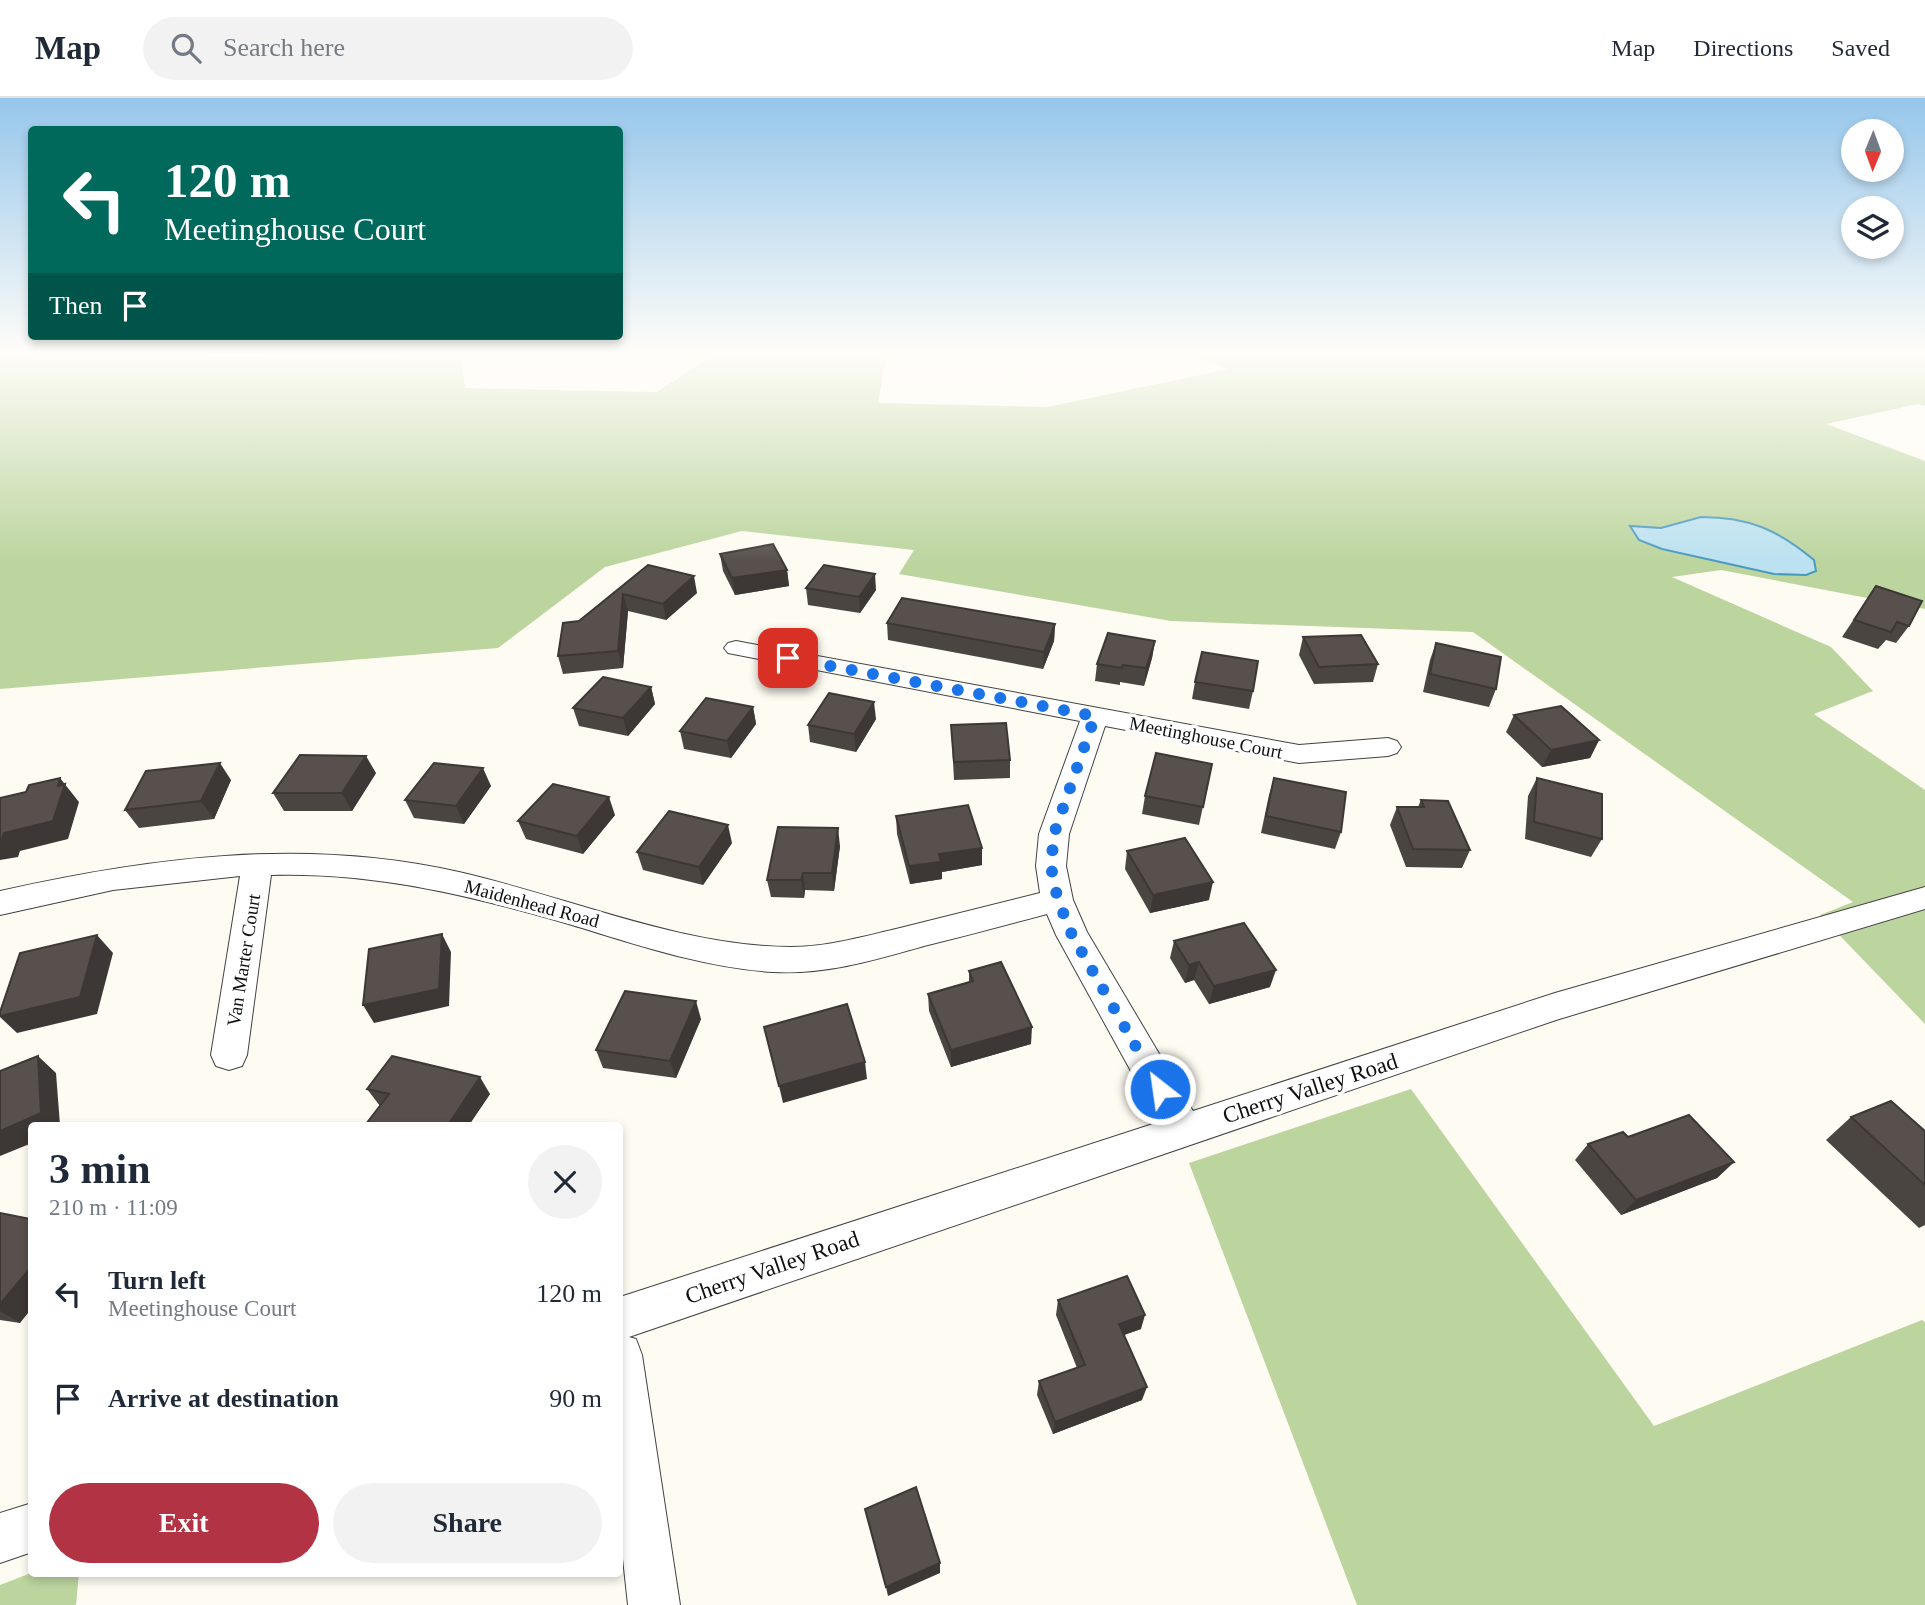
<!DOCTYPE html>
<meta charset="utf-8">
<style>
body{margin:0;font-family:"Times New Roman",serif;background:#f2f2f3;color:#1f2937;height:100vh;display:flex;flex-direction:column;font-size:26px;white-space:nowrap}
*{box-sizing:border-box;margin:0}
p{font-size:23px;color:#747a83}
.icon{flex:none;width:38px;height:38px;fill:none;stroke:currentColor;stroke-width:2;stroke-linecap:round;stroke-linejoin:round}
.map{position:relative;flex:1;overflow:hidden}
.side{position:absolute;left:28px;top:1024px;width:595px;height:455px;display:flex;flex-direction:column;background:#fff;border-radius:7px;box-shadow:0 4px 10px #0003}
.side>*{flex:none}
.banner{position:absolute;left:28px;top:28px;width:595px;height:214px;border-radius:7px;box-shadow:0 4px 10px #0003;background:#00695c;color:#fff;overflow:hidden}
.needle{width:46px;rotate:181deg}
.tools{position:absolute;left:1841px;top:21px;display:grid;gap:14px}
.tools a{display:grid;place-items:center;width:63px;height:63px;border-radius:50%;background:#fff;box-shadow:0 4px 10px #0003;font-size:35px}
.pin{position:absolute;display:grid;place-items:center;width:60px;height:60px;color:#fff;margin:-30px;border-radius:14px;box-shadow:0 4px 10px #0006}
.me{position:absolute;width:77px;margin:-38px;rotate:330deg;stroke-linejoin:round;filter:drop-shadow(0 0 5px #0008)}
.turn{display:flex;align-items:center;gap:24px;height:147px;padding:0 21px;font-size:32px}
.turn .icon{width:91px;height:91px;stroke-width:2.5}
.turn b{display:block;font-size:49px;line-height:60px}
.then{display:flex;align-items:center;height:66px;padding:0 21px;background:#0003;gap:14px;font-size:26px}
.round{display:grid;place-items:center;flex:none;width:74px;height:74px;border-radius:37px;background:#f2f2f3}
.headline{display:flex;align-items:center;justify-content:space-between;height:119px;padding:0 21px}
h1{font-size:42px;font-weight:800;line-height:52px}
.primary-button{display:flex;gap:14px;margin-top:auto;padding:14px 21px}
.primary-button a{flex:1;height:80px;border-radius:42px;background:#b23444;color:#fff;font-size:28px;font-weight:800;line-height:80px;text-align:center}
.primary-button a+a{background:#f2f2f3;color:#1f2937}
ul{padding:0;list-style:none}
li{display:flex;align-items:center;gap:21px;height:105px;padding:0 21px}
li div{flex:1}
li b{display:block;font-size:26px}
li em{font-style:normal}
header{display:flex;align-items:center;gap:42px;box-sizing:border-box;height:98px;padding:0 35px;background:#fff;border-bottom:2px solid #e0e1e3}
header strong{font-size:33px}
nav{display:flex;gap:38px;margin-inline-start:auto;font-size:24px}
.search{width:490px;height:63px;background:#f2f2f3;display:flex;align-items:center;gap:18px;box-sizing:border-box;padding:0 24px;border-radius:38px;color:#747a83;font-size:26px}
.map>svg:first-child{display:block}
.forest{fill:#bcd59f}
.water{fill:#bce1f0;stroke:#4a9ac0;stroke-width:2}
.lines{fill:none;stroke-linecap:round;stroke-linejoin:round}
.minor-casing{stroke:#424242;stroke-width:2}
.minor{fill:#fff;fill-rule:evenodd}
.wall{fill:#4b4541}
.shaded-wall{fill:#3d3835}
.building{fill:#57504c;stroke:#3d3835;stroke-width:2}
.route{stroke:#1a73e8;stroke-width:12;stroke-dasharray:0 21.6}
.labels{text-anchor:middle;stroke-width:7;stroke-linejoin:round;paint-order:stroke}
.street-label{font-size:19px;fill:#0f0f0f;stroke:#fff}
.near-street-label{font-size:23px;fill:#0f0f0f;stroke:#fff}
</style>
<header>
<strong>Map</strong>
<div class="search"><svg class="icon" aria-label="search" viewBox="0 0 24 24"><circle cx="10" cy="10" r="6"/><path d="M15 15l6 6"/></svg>Search here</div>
<nav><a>Map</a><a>Directions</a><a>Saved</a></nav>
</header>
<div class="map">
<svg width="1925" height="1507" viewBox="0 0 1925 1507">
<rect width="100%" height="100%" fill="#fefbf2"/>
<g class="forest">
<polygon points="0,253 462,263 465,290 657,294 719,253 887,253 878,305 1047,309 1229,271 1177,254 1180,253 1925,253 1925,308 1918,306 1826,326 1925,363 1925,511 1721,472 1672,479 1831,549 1873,593 1814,616 1925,692 1925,926 1820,817 1853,804 1473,534 1171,523 899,476 914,452 742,433 605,469 498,550 0,591"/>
<polygon points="1411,991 1654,1328 1922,1222 1925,1224 1925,1507 1357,1507 1189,1065"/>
<polygon points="31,1475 79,1475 76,1507 0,1507 0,1487"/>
</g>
<path class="water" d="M1701 419C1749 419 1778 432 1814 462L1816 473 1806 477 1774 476 1662 451 1639 442 1630 428 1661 430Z"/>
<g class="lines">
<g class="minor-casing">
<g id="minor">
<path d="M736 543 1299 647 1388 640 1397 643 1401 649 1397 655 1388 658 1299 665 1105 628 1069 736 1066 768 1073 802 1087 834 1193 1013 1555 895 1925 789V811L1556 922 629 1239 636 1241 642 1257 680 1507H628L620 1433V1199L1159 1024 1056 837 1047 816C1006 827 965 838 924 848 875 862 825 877 773 874 705 870 638 847 572 827 473 798 375 774 271 777L247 957 242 968 229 972 216 968 211 957 240 778 113 792 0 817V793C151 759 306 739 459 774 565 798 682 849 791 849 826 849 861 839 896 831 944 819 992 807 1040 795L1036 768 1039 736 1080 623 728 555 724 550 728 545Z"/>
<polygon points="32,1405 32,1454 0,1465 0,1415"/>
</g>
</g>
<use href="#minor" class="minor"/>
</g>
<g class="wall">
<polygon points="720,456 787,472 789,488 735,497 723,473"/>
<polygon points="648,467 697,495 666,522 628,513 623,570 563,576 558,558 579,523"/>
<polygon points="1876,488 1909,528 1896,545 1886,542 1878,551 1842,539"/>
<polygon points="806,490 876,492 860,515 808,507"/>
<polygon points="887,525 1055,526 1054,543 1043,571 888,542"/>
<polygon points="1303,539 1378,566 1373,584 1314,586 1299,557"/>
<polygon points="1155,543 1152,560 1144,588 1120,584 1120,587 1095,583 1097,566"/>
<polygon points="1436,545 1496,591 1489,609 1423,594 1430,562"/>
<polygon points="1195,584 1253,593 1249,611 1192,601"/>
<polygon points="651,589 655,606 628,638 579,628 573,610"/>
<polygon points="753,609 756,626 731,660 684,651 680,633"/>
<polygon points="1514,617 1599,642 1590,660 1542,669 1506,634"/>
<polygon points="876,621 856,654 810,644 808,627"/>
<polygon points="951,627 1010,662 1010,680 954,682"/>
<polygon points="1212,666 1199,727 1142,716 1145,698"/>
<polygon points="376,675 352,713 284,713 273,695"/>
<polygon points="1274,680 1341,734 1335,751 1261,735 1269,697"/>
<polygon points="1537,680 1602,741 1591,759 1525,741 1528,698"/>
<polygon points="231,682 214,721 139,730 125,712"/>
<polygon points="491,688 464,726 414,720 405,702"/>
<polygon points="1421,702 1470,752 1462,770 1406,769 1390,727 1397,709 1418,709"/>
<polygon points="615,717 583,756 526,741 518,723"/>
<polygon points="896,718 982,750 982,767 942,774 942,781 910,786 897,736"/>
<polygon points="732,745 703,787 643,772 637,754"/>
<polygon points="840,748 834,793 805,792 804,800 771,799 767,782"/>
<polygon points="1127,753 1209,802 1150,815 1125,771"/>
<polygon points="1174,843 1270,889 1209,906 1194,882 1185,885 1170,860"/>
<polygon points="969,873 1031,946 951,969 929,913 928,896 969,884"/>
<polygon points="701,921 676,980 603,970 596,952"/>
<polygon points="367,991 490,996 469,1027 367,1027 366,1026 380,1008"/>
<polygon points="1851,1019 1925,1033 1925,1127 1919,1130 1826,1042"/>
<polygon points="1628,1039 1734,1064 1717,1080 1621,1117 1575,1062 1588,1046"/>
<polygon points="0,1115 30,1121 20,1225 0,1222"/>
<polygon points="1058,1202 1141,1231 1124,1237 1142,1302 1053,1336 1037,1297 1039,1283 1077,1270 1056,1217"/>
</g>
<g class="shaded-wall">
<polygon points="787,472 789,488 735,497 732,480"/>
<polygon points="875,476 876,492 860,515 859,499"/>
<polygon points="694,478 697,495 666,522 663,506"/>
<polygon points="623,496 628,513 623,570 618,553"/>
<polygon points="1055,526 1054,543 1043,571 1044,554"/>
<polygon points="1155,543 1152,560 1144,588 1146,570"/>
<polygon points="651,589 655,606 628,638 623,620"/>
<polygon points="874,604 876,621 856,654 854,636"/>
<polygon points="753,609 756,626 731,660 727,643"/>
<polygon points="1599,642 1590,660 1542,669 1551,652"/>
<polygon points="366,658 376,675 352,713 342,695"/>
<polygon points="220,665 231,682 214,721 201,703"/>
<polygon points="483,670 491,688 464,726 456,708"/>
<polygon points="60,680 79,704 68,741 20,753 18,759 0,762 0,741 4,735 58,688"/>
<polygon points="609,699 615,717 583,756 577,738"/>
<polygon points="728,727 732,745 703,787 699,769"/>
<polygon points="838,730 840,748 834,793 832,775"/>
<polygon points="982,750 982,767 942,774 942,781 910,786 909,768 939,756"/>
<polygon points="803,775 805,792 804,800 801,782"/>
<polygon points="1213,784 1209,802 1150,815 1153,797"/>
<polygon points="442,836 451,854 449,908 374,925 363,907"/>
<polygon points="97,837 113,855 97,916 17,935 0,919 0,918"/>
<polygon points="1199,864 1194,882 1185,885 1189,867"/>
<polygon points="1276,872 1270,889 1209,906 1214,888"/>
<polygon points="696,903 701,921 676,980 670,963"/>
<polygon points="1032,929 1031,946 951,969 951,952"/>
<polygon points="38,958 56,975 60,1027 32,1027 32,1045 0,1058 0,1033"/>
<polygon points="865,964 867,981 783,1005 779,988"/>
<polygon points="480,979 490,996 469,1027 448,1027"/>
<polygon points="1734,1064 1717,1080 1621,1117 1636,1102"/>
<polygon points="32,1168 32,1210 20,1225 0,1213 0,1206"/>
<polygon points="1145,1217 1141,1231 1115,1240 1119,1226"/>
<polygon points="1147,1289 1142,1302 1053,1336 1055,1324"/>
<polygon points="940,1465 940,1475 888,1498 886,1489"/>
</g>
<g class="building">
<polygon points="773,446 787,472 732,480 720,456"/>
<polygon points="648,467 694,478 663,506 623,496 618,553 558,558 563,525 579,523"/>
<polygon points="824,467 875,476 859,499 806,490"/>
<polygon points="1876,488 1922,503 1909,528 1897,524 1891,534 1854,522"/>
<polygon points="902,500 1055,526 1044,554 887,525"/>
<polygon points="1108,535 1155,543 1146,570 1123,567 1122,570 1097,566"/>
<polygon points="1361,537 1378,566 1319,569 1303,539"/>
<polygon points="1436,545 1501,559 1496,591 1430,576"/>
<polygon points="1202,554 1258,563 1253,593 1195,584"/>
<polygon points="603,579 651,589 623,620 573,610"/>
<polygon points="829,595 874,604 854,636 808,627"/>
<polygon points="706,600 753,609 727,643 680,633"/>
<polygon points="1561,608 1599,642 1551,652 1514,617"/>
<polygon points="1006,625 1010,662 954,664 951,627"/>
<polygon points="1156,655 1212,666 1203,709 1145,698"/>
<polygon points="300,657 366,658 342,695 273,695"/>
<polygon points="220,665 201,703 125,712 146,673"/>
<polygon points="434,665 483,670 456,708 405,702"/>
<polygon points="60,680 58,688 65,686 53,723 4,735 2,741 0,741 0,700 26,694 29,687"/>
<polygon points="1274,680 1346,694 1341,734 1266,718"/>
<polygon points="1537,680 1602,696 1602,741 1534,724"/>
<polygon points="553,686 609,699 577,738 518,723"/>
<polygon points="1421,702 1448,703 1470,752 1413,751 1397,709 1424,709"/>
<polygon points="968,707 982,750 939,756 941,764 909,768 896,718"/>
<polygon points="669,713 728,727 699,769 637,754"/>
<polygon points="778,729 838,730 832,775 803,775 801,782 767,782"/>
<polygon points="1185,740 1213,784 1153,797 1127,753"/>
<polygon points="1244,825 1276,872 1214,888 1199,864 1189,867 1174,843"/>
<polygon points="442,836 439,891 363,907 369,851"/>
<polygon points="97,837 80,899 0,918 0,914 20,855"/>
<polygon points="1001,864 1032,929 951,952 928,896 973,883 969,873"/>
<polygon points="625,893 696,903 670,963 596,952"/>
<polygon points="847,906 865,964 779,988 764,929"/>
<polygon points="38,958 41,1015 0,1033 0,973"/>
<polygon points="392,958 480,979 448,1027 371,1027 366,1026 389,996 367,991"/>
<polygon points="1891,1003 1925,1033 1925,1087 1851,1019"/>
<polygon points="1689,1017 1734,1064 1636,1102 1588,1046 1623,1034 1628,1039"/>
<polygon points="0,1115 30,1121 32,1119 32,1168 0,1206"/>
<polygon points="1127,1178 1145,1217 1119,1226 1147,1289 1055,1324 1039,1283 1085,1267 1058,1202"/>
<polygon points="916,1389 940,1465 886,1489 865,1411"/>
</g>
<linearGradient id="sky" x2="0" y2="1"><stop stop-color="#96c6eb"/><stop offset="0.55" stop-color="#fffdf9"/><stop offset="1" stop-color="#fffdf9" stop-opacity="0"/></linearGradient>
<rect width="1925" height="464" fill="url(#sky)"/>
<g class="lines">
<polyline class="route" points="788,560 1095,618 1054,736 1051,768 1054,785 1058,802 1072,837 1160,991"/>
</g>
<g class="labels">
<g class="street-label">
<text transform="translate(1206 639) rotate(11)" y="7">Meetinghouse Court</text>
<text transform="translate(532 805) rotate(15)" y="7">Maidenhead Road</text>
<text transform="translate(243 862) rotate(-81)" y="7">Van Marter Court</text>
</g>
<g class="near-street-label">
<text transform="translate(1310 990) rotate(-18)" y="8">Cherry Valley Road</text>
<text transform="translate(772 1169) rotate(-19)" y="8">Cherry Valley Road</text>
</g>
</g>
</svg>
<div class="tools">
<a><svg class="needle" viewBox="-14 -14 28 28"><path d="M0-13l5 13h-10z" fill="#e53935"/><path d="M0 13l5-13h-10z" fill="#747a83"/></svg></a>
<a><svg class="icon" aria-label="layers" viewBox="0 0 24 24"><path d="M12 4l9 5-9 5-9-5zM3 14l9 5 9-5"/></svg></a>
</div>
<div class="pin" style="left:788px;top:560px;background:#d93025"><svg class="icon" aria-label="arrive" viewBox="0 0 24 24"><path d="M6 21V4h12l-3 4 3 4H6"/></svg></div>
<svg class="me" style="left:1160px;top:991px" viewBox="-20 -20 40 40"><circle r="17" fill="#1a73e8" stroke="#fff" stroke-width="3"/><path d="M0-11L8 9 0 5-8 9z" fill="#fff"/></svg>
<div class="banner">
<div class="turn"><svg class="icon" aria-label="left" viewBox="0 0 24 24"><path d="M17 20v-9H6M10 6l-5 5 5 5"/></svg><div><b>120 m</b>Meetinghouse Court</div></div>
<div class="then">Then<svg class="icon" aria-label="arrive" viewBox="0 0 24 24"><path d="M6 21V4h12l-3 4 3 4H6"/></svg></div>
</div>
<section class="side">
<div class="headline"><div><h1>3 min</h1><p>210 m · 11:09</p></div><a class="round"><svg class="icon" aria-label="close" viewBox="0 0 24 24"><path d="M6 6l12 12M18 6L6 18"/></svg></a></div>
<ul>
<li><svg class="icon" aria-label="left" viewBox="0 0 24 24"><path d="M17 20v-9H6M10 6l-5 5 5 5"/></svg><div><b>Turn left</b><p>Meetinghouse Court</p></div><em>120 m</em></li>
<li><svg class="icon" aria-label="arrive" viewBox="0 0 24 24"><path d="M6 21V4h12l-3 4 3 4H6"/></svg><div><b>Arrive at destination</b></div><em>90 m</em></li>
</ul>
<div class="primary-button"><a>Exit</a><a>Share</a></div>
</section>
</div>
